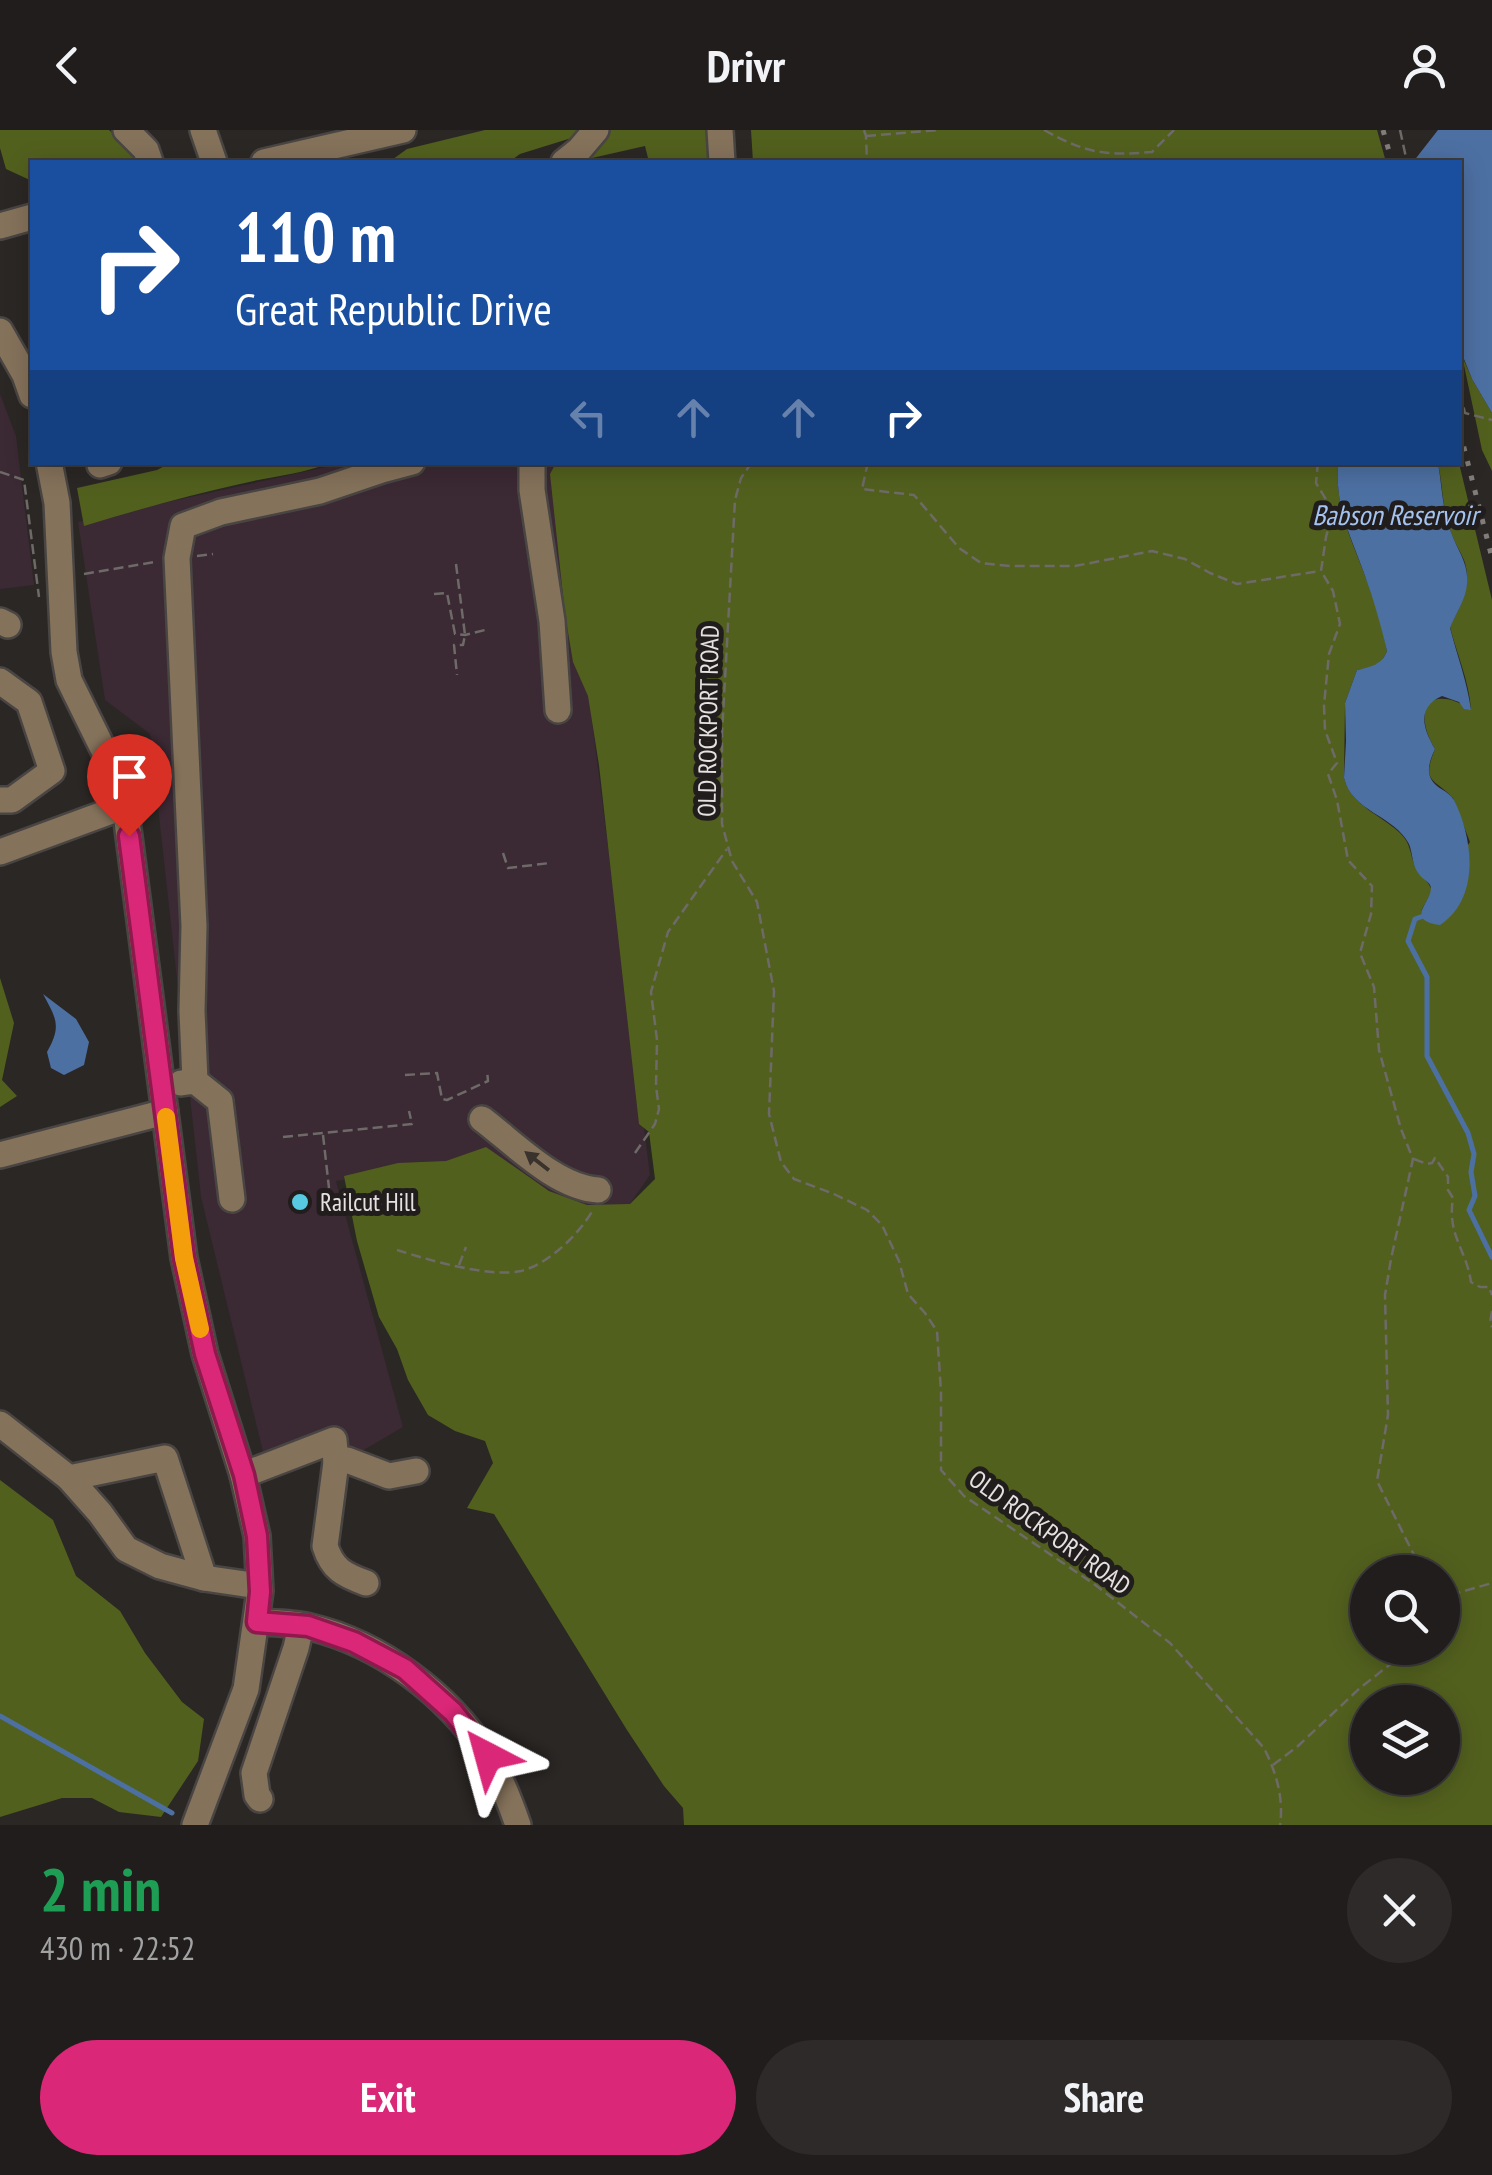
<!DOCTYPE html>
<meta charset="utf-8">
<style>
body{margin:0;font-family:"PT Sans Narrow",sans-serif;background:#2d2a29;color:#f1f3f6;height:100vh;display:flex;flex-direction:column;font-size:38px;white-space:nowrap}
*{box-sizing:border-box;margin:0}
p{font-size:32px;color:#a2a2a3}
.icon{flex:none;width:55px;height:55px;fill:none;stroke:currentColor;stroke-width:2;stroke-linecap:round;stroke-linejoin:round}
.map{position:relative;height:1695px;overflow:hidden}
.panel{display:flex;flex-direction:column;background:#201d1c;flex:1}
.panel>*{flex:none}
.banner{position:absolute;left:30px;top:30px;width:1432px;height:305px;border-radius:0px;box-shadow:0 5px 25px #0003,0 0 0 2px #3d3b3b;background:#1a4fa0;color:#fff;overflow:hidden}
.controls{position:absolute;left:1350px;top:1425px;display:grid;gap:20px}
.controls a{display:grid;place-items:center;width:110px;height:110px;border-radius:50%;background:#201d1c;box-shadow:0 5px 25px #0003,0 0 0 2px #3d3b3b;font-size:50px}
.pin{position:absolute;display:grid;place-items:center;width:85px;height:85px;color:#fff;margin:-102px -42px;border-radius:50% 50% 50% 0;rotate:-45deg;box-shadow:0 0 10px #0007}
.pin .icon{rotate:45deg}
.me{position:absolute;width:110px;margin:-55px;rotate:321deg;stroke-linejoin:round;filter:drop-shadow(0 0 8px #0008)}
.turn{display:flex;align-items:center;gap:35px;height:210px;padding:0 40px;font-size:45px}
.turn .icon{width:130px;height:130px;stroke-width:2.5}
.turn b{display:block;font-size:70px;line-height:85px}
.lanes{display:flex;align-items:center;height:95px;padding:0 40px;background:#0003;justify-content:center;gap:50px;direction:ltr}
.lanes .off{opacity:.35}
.round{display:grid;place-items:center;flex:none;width:105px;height:105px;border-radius:52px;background:#2d2a29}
.headline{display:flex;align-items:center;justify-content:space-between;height:170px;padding:0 40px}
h1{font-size:60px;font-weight:700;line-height:75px;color:#1e9e55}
.action{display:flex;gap:20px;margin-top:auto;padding:20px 40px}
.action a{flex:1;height:115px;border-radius:60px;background:#db2777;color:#fff;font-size:40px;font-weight:700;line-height:115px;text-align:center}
.action a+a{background:#2d2a29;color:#f1f3f6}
header{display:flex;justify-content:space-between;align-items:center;height:130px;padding:0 40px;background:#201d1c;font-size:45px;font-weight:700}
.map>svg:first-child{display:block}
.industrial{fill:#3b2933}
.forest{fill:#52601e;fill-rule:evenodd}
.water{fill:#4d70a3}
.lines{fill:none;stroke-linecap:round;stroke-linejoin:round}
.stream{stroke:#4d70a3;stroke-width:5}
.minor-casing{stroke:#494543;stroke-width:30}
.path{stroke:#6d6a68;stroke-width:2.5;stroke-dasharray:10 5;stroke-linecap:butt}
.minor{stroke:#85725b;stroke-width:25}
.rail{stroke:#807d7b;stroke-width:5;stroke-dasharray:5 10;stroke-linecap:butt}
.oneway{fill:#3a322c}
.route-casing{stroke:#8e194d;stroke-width:25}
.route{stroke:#db2777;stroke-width:18}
.slow{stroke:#f59e0b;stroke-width:18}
.poi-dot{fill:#57c9e2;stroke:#211d1c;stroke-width:4}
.labels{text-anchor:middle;stroke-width:10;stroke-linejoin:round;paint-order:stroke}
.street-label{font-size:25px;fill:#e4e1e0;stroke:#211d1c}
.poi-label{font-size:25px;fill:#e4e1e0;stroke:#211d1c;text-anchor:start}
.water-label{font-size:28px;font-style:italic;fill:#a4c3f0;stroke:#211d1c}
</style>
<header><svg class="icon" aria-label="back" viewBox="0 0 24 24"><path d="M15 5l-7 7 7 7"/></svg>Drivr<svg class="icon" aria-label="person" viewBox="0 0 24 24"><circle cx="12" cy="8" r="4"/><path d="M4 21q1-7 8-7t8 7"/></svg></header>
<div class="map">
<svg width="1492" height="1695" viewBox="0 0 1492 1695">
<rect width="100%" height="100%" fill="#2b2725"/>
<g class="industrial">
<polygon points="0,264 16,306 34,455 0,459"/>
<polygon points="344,333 559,333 650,1045 613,1098 492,1027 336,1051 403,1297 357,1324 325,1302 263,1322 201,1067 150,604 105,570 78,392"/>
</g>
<g class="forest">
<polygon points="0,0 109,0 139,29 135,32 32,32 32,51 6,39 0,18"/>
<polygon points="485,0 585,0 581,5 520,24 509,32 389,32 407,19"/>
<polygon points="607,0 706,0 708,32 649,32 645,16 592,28 587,25"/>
<polygon points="751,0 1377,0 1386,32 753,32"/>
<polygon points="1462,226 1472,249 1492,283 1492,341 1482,320"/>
<path d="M172 332H330V333C299 345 272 346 240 354 187 366 136 380 84 396L77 358 157 340Z"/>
<path d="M556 333H1338C1335 377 1350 406 1365 446 1375 470 1382 496 1387 521 1381 536 1371 537 1357 540L1345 573 1344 648C1351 676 1382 685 1401 704 1410 713 1410 722 1414 734 1418 744 1428 749 1432 761L1421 781 1470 712 1453 668C1434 647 1421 654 1435 619 1412 580 1428 553 1471 579 1469 551 1457 524 1450 497 1460 476 1473 454 1464 430 1460 421 1454 411 1451 402 1442 379 1443 356 1438 333H1459L1492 470V1695H684L683 1678 664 1656 627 1600 494 1384 467 1378 493 1333 485 1311 455 1301 428 1285 408 1250 397 1219 379 1187 357 1111 344 1046 398 1033 446 1031 486 1017 549 1061 587 1075 630 1074 655 1049 649 1002 639 994 599 635 588 566 573 532 565 484 550 344ZM1368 1442H1442V1518H1368ZM1368 1572H1442V1648H1368Z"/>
<polygon points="0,848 14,893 2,950 17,966 0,977"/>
<polygon points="0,1350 53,1390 76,1446 120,1481 145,1523 182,1572 204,1589 198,1631 161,1687 119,1682 92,1668 62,1668 0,1687"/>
</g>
<g class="water">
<polygon points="1438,0 1492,0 1492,283 1472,249 1460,219 1460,32 1413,32"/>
<path d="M1338 333H1438C1442 355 1442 380 1451 402 1457 420 1469 433 1467 454 1466 469 1456 483 1450 498 1457 525 1467 551 1471 580L1464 579 1459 572 1442 566C1416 578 1423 598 1435 619 1431 628 1426 639 1431 649 1436 659 1448 660 1454 670 1473 708 1481 768 1440 795 1401 790 1437 768 1430 755 1428 751 1421 748 1419 744 1412 736 1413 724 1409 714 1394 685 1352 682 1344 648L1346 611 1345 573 1357 540C1370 537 1382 535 1387 521 1381 496 1374 470 1365 446 1350 403 1335 379 1338 333Z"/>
<path d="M43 864 76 889 89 912 84 935 64 945 51 938 47 922C62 896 56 888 43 864Z"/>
</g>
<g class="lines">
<g class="stream">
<polyline points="1429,784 1415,789 1408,811 1427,847 1427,926 1468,1003 1474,1024 1471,1042 1475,1066 1469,1080 1492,1127"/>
<polyline points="0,1586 172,1683"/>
</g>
<g class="minor-casing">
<g id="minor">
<polyline points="126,0 146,20 150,32"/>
<polyline points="203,0 214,32"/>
<polyline points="720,0 722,32"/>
<polyline points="264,32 403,0"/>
<polyline points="564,32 579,20 596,0"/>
<polyline points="0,96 32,87"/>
<polyline points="0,201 25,245 32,265"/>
<polyline points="49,332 57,373 64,522 69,550 110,633 125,676 184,1128 205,1224 243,1345 257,1406 260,1461 246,1559 195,1695"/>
<polyline points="100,332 100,335 109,332"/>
<polyline points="532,332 532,360 552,491 558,580"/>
<polyline points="0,491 8,495"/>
<polyline points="0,551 29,572 52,641 12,670 0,670"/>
<polyline points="0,722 125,676"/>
<polyline points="195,951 192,881 194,796 177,428 183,396 221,382 320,361 382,340 412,332"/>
<polyline points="181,953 195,951 220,971 232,1069"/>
<path d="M482 989C515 1014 556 1057 598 1060"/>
<polyline points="0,1025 165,982"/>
<polyline points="0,1294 69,1348 165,1328 204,1448 259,1456"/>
<polyline points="336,1332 347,1330 389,1346 416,1341"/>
<path d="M243 1345 334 1310 336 1332 325 1416C332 1439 344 1445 366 1453"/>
<polyline points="69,1348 100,1383 126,1419 160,1436 204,1448"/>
<path d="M257 1492C274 1493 294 1493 310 1497 381 1514 447 1564 487 1625 500 1646 510 1672 518 1695"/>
<polyline points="260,1669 257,1665 254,1643 296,1518 301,1496"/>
</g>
</g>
<g class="path">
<polyline points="864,0 866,6 867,32"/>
<path d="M1044 0C1086 23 1104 26 1152 22L1174 0"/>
<polyline points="1400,0 1407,32"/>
<polyline points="866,6 939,0"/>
<polyline points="1460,263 1465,283 1492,290"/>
<path d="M752 332 741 348 735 370 722 603V694L732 731 757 772 774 861 769 984 781 1032 794 1049 834 1064 867 1080 882 1095 899 1131 908 1164 925 1183 937 1201 941 1262V1340L964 1366 1094 1454 1170 1513 1264 1618C1276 1642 1284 1668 1280 1695"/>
<polyline points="868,332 862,359 914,365 959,418 981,433 1010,436 1075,436 1152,421 1185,429 1210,443 1237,454 1320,441"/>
<polyline points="1318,332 1316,353 1333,381 1326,407 1321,441 1333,461 1340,494 1329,524 1324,575 1325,600 1337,633 1328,644 1337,670 1348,730 1372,756 1371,784 1360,823 1374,857 1379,920 1401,999 1413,1029 1391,1129 1385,1165 1388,1285 1377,1351 1415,1427 1420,1442"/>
<polyline points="0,342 24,350 39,467"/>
<polyline points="197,426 213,424"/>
<polyline points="456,434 465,505 463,515 454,515 457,545"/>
<polyline points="84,444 155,432"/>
<polyline points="434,464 447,463 455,504 465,505 489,499"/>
<polyline points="503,723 508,738 550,733"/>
<polyline points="405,945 437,943 442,969 447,970 488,951 487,940"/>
<polyline points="323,1005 329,1058"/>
<polyline points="283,1007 412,994 409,981"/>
<polyline points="635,1023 655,994 659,979 656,956 657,910 651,862 668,802 727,719"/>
<path d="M1414 1029 1427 1034 1432 1033 1435 1028 1448 1047V1060L1453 1068C1447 1106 1466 1118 1471 1152L1480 1157H1489L1492 1165"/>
<path d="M397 1120C429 1130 489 1148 521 1141 549 1134 579 1104 593 1080"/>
<polyline points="459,1135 466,1117"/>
<polyline points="1492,1181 1490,1193 1492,1197"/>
<polyline points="1442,1478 1454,1464 1492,1453"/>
<polyline points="1273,1635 1298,1616 1360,1558 1411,1518"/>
</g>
<use href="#minor" class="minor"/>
<g class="rail">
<polyline points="1383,0 1392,32"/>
<polyline points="1460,302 1492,428"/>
</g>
</g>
<defs><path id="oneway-solid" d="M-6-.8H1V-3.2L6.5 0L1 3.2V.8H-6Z" transform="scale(2.5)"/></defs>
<use class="oneway" href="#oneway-solid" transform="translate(537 1031) rotate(-142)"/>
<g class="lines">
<g class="route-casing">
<polyline id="route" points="129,706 184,1128 205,1224 244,1345 257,1406 260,1462 257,1492 308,1496 354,1512 405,1539 453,1582 488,1626"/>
</g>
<use href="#route" class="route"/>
<polyline class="slow" points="166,987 184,1128 200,1199"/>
</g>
<circle class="poi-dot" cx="300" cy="1072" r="10"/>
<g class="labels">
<g class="street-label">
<text transform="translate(708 591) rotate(-89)" y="9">OLD ROCKPORT ROAD</text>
<text transform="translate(1050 1402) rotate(36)" y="9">OLD ROCKPORT ROAD</text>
</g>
<g class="poi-label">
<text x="320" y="1081">Railcut Hill</text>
</g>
<g class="water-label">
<text x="1395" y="395">Babson Reservoir</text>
</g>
</g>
</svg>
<div class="controls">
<a><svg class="icon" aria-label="search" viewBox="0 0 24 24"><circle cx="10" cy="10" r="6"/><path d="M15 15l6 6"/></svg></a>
<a><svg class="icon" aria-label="layers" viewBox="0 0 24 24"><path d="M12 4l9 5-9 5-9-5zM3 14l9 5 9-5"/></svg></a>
</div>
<div class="pin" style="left:129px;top:706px;background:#d93025"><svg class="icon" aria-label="arrive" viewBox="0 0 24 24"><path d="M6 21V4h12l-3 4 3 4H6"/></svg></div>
<svg class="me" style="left:488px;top:1626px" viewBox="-20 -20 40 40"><path d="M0-17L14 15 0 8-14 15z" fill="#db2777" stroke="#fff" stroke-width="4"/></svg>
<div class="banner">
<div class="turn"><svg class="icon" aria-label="right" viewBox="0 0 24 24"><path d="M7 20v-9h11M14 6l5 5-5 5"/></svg><div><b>110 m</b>Great Republic Drive</div></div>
<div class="lanes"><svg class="icon off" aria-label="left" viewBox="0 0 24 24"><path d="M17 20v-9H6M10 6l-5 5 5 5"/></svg><svg class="icon off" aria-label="ahead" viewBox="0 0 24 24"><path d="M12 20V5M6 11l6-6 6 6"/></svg><svg class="icon off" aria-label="ahead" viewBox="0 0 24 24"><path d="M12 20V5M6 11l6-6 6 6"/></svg><svg class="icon" aria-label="right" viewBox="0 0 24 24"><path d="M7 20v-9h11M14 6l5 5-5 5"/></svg></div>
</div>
</div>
<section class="panel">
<div class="headline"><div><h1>2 min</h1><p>430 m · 22:52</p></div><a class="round"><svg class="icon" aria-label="close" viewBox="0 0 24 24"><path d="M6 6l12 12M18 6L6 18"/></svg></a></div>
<div class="action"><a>Exit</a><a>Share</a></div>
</section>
